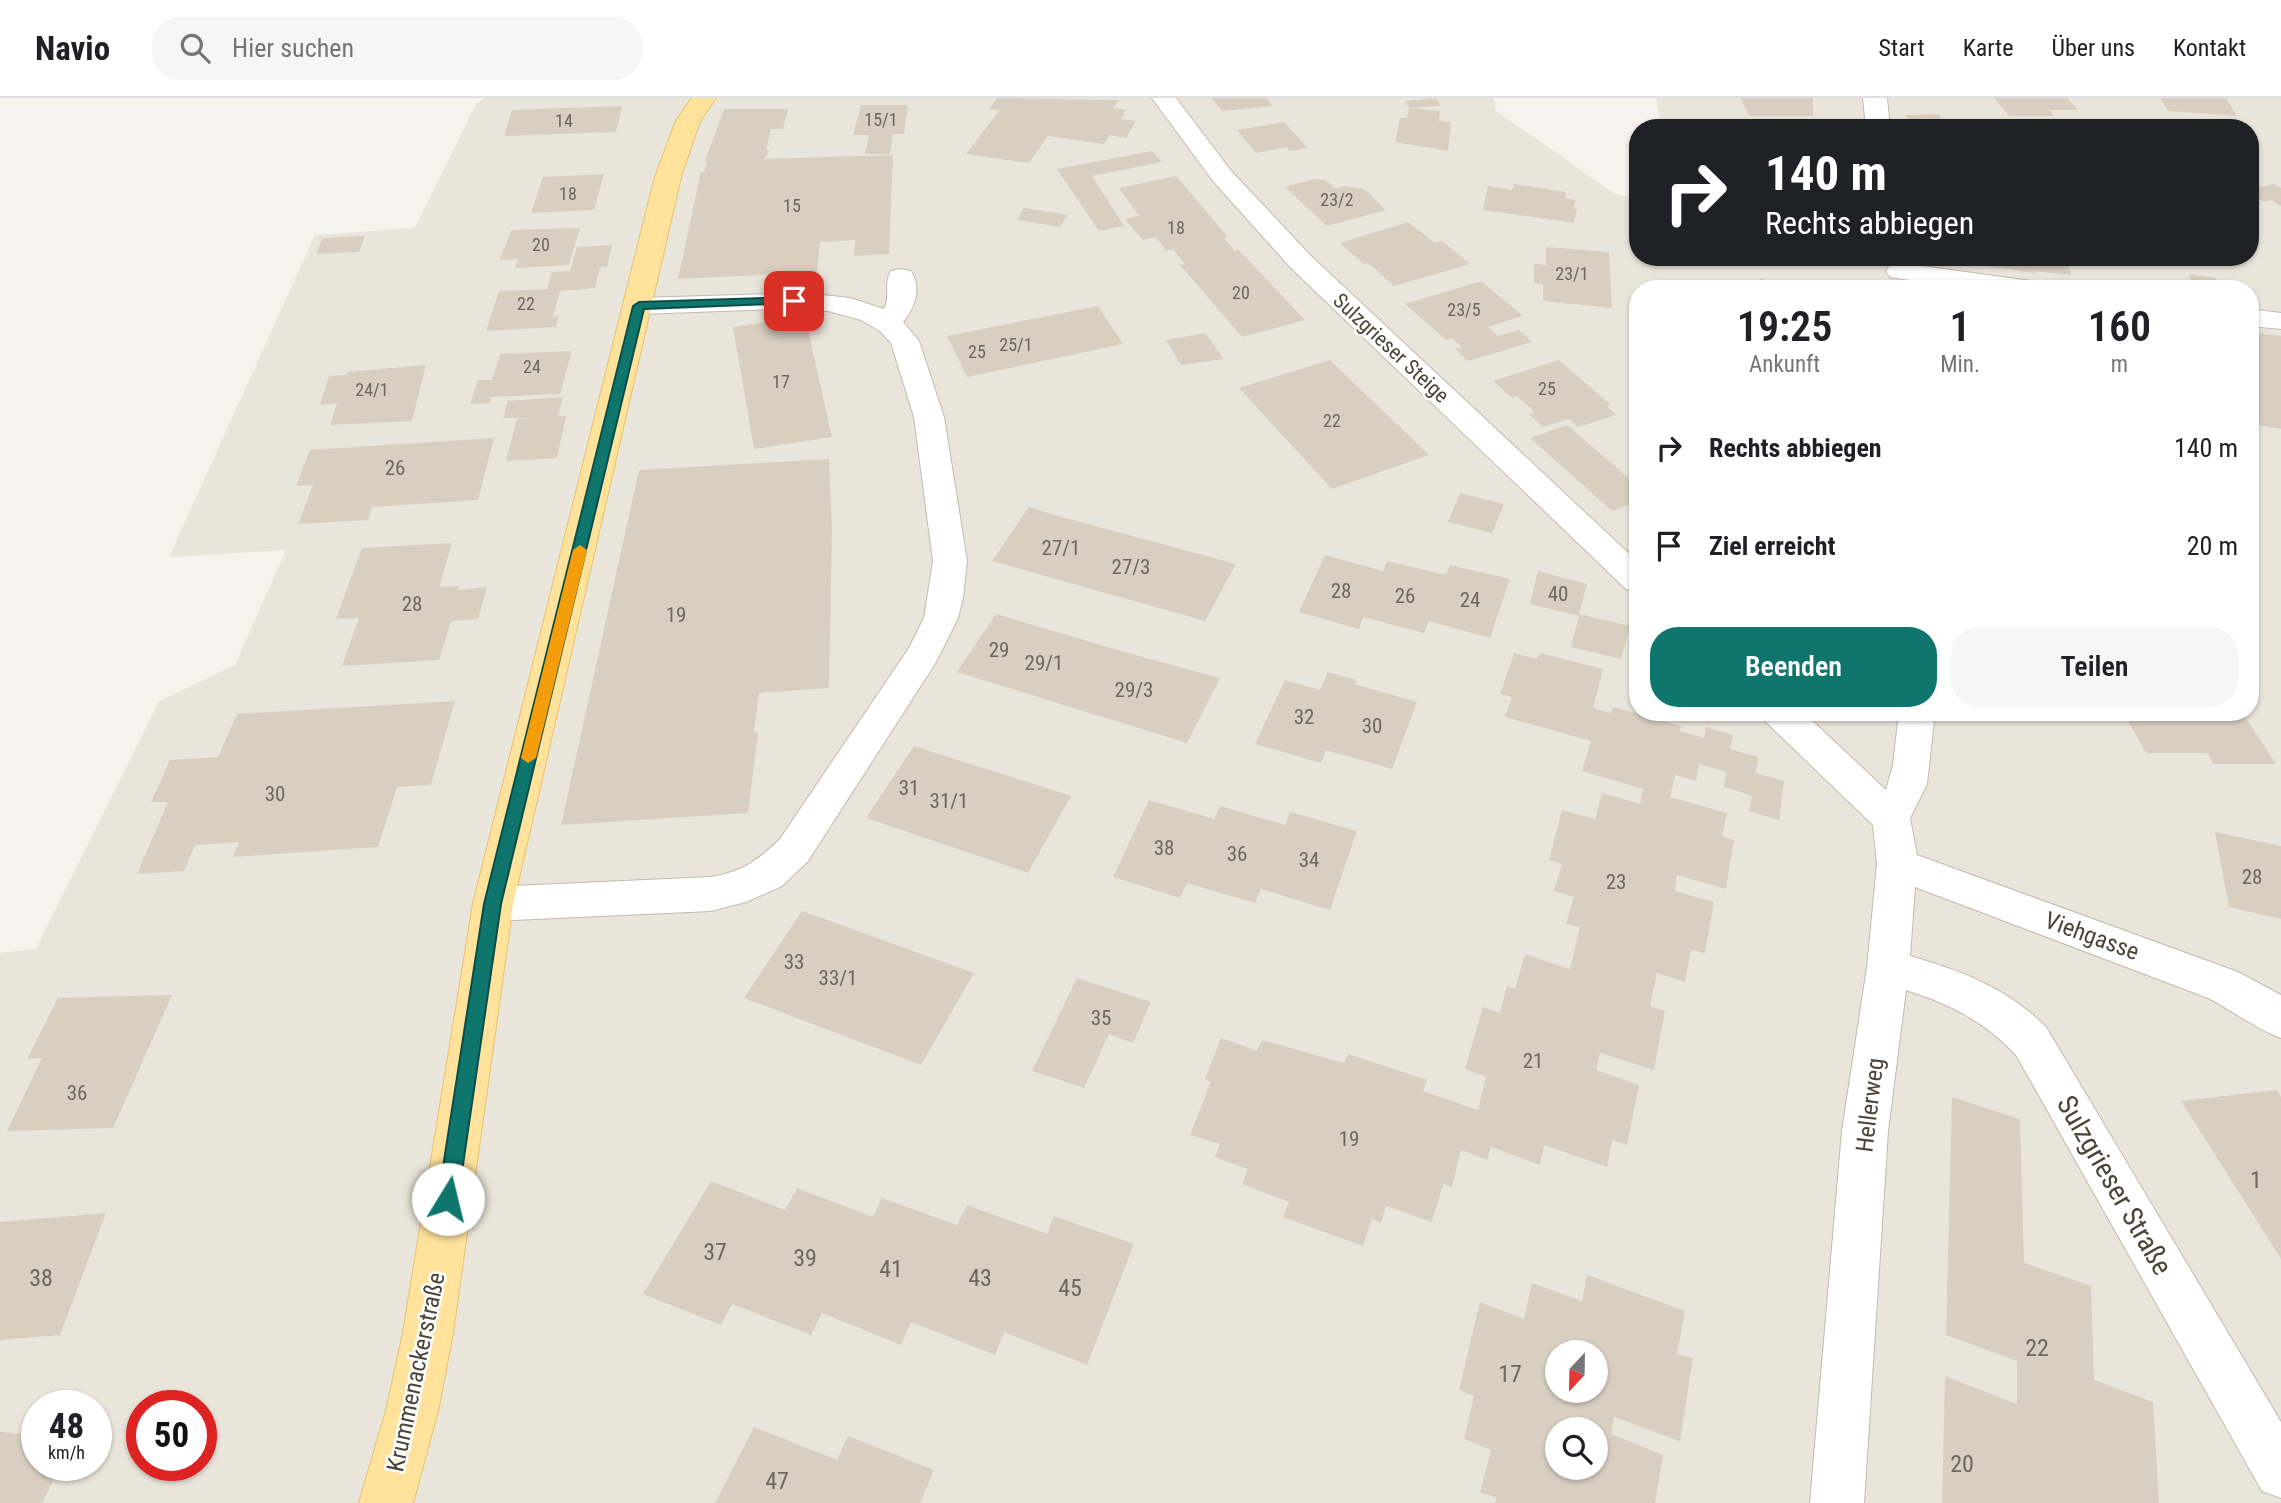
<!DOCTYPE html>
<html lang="de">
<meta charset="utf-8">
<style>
body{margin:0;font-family:"Roboto Condensed",sans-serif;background:#f6f6f6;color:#202124;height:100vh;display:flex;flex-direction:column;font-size:26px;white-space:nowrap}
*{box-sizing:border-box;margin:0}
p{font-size:23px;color:#757577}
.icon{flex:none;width:38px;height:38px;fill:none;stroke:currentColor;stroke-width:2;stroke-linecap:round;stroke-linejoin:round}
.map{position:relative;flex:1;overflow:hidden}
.panel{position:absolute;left:1629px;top:182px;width:630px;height:441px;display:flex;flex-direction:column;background:#fff;border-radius:28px;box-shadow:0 2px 5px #0004}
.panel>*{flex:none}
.hud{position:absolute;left:1629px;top:21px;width:630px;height:147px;border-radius:28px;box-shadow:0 2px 5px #0004;background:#202124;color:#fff;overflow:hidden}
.needle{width:46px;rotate:202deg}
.controls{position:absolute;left:1545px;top:1242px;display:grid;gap:14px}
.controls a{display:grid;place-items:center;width:63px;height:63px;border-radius:50%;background:#fff;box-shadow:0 2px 5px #0004;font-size:35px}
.speed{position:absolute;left:21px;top:1292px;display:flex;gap:14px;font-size:35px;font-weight:700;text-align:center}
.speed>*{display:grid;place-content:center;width:91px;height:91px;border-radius:50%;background:#fff;box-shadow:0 2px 5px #0004;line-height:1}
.speed small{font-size:18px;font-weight:400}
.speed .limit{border:10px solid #d22;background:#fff;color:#111}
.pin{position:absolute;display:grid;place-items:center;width:60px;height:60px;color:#fff;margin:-30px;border-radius:14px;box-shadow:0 4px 10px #0006}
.me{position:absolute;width:77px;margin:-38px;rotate:9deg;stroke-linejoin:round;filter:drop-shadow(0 0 5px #0008)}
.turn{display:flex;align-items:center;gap:24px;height:147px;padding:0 21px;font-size:32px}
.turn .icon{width:91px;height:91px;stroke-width:2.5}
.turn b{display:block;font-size:49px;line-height:60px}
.eta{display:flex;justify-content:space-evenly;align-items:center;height:119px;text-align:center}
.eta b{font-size:42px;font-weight:600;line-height:49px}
.button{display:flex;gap:14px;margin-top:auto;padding:14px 21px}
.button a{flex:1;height:80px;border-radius:28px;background:#0f766e;color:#fff;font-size:28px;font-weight:600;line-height:80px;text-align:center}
.button a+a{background:#f6f6f6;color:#202124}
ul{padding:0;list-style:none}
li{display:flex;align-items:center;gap:21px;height:98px;padding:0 21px}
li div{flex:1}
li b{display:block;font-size:26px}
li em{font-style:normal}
header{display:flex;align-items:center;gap:42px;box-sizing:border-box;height:98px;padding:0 35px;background:#fff;border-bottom:2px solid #e0e0e0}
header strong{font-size:33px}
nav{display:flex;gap:38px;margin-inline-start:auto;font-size:24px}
.search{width:490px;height:63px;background:#f6f6f6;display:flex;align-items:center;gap:18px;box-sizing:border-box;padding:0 24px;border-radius:28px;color:#757577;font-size:26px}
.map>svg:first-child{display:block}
.residential{fill:#eae5da;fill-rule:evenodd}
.building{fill:#d8cfc1;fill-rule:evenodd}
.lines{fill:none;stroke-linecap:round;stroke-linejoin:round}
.minor-casing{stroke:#c2bbae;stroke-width:2}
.major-casing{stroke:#e6c16a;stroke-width:2}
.minor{fill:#fff;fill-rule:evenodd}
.major{fill:#ffe39c;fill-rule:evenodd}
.route{fill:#0f766e;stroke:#0a4d48;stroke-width:2}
.slow{fill:#f59e0b}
.labels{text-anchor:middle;stroke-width:5;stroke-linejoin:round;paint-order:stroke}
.far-number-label{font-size:18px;fill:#6e675b}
.far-street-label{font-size:21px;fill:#4b4439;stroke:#fff}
.number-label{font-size:21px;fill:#6e675b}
.street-label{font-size:24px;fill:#4b4439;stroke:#fff}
.near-number-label{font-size:24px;fill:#6e675b}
.near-street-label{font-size:28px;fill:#4b4439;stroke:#fff}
</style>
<header>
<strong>Navio</strong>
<div class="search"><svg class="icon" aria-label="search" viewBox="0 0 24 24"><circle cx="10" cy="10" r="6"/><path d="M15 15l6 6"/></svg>Hier suchen</div>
<nav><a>Start</a><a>Karte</a><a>Über uns</a><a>Kontakt</a></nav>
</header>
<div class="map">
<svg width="2281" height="1405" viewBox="0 0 2281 1405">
<rect width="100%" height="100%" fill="#f6f3ec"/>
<path class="residential" d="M483 0H1494L1495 12 1615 96 1638 100V159H2250V30H1661L1656 0H2281V1405H0V855L36 851 159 603 235 567 286 452 169 459 315 137 415 130 475 8ZM1638 191H2250V614H1638ZM1558 1255H1596V1293H1558ZM37 1307H96V1367H37ZM142 1307H201V1367H142ZM1558 1332H1596V1370H1558Z"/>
<g class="building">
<polygon points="997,0 1119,2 1113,10 1126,12 1121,21 1136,23 1126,40 1110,37 1104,46 1048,38 1029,65 966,56 1000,12 989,11"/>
<polygon points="1211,0 1266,0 1273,8 1222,13"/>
<polygon points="1436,0 1441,8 1409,10 1440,13 1439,23 1451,24 1448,53 1395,44 1400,20 1407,20 1409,10 1405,3"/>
<polygon points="1740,0 1813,0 1813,18 1750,18"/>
<polygon points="1994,0 2067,0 2078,12 2050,12 2054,18 2009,18"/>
<polygon points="2160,0 2226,0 2237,18 2168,13"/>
<polygon points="861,7 908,7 904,36 893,36 890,56 865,56 869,37 853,37"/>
<polygon points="622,8 616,34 504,38 512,12"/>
<polygon points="724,11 788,11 783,31 771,31 766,52 770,52 764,61 893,57 889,156 854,158 855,142 820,144 817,174 678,181 701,74 704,74 707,64 705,63"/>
<polygon points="1938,16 1946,27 1939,27 1941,30 1909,30 1907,27 1912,27 1905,17"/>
<polygon points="1284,24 1308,50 1290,53 1287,49 1256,55 1237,32"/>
<polygon points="1152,53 1162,64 1092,78 1124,128 1099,133 1057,71"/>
<polygon points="604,76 594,112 531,115 543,79"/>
<polygon points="1176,78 1228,139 1224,140 1235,153 1239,152 1305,222 1242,239 1180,167 1185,166 1173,151 1166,153 1156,139 1143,142 1125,121 1139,118 1119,90"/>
<polygon points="1314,81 1325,82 1335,90 1345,88 1364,91 1386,112 1327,128 1285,89"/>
<polygon points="1514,86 1566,94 1565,100 1576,102 1573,110 1577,111 1574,125 1483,112 1488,88 1512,92"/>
<polygon points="2274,86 2281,90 2281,108 2271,102 2264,104 2250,96 2250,91"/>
<polygon points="1024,110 1068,117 1060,129 1017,122"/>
<polygon points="1408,124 1435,145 1442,143 1470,166 1394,188 1368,165 1364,166 1340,145"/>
<polygon points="580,130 569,167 515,170 518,161 500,162 511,132"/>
<polygon points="365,138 359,154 316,156 323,140"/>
<polygon points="612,147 607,169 600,169 595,190 560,193 553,219 559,218 556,229 486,233 499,193 547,191 552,174 570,173 577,149"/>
<polygon points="1546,149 1609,154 1612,210 1543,203 1543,186 1534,185 1534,166 1546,167"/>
<polygon points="1791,159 1835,159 1834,167 1791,161"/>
<polygon points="1973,159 2054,159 2056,164 2068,165 2071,177 2033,173 2034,175 1974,166"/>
<polygon points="2189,176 2215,180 2218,191 2192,191"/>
<polygon points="1760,181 1821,189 1821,191 1760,191"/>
<polygon points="1481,183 1523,218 1488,229 1498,238 1519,232 1532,244 1468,263 1455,251 1462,249 1452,240 1446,242 1405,206"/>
<polygon points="1098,208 1123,246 967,279 947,238"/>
<polygon points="805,218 832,339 754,351 733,229"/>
<polygon points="2250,234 2281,238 2281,331 2250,326"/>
<polygon points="1205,235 1224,261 1181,267 1166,242"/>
<polygon points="572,253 560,296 491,299 490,305 470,306 478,282 492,282 500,256"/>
<polygon points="1330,262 1429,357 1332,391 1239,290"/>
<polygon points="1559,262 1611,307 1607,308 1616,317 1578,329 1569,321 1543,329 1529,316 1535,314 1517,298 1512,300 1493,283"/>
<polygon points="426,267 412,323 330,327 337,305 320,307 329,278 347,277 347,274"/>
<polygon points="563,299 558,318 566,318 557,360 506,363 517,321 534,320 503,320 508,303"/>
<polygon points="1567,327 1638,388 1638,403 1612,413 1530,340"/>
<polygon points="494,340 478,402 372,409 368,422 298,426 313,387 296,388 310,352"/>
<polygon points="829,361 832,432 829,590 759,595 754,634 758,635 748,715 561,727 639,372"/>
<polygon points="1460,395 1504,406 1492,435 1448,424"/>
<polygon points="1029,409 1062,419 1236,466 1205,523 992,463"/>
<polygon points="452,445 439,489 459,488 458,492 487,489 478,521 451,523 439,562 342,568 359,520 336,521 362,450"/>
<polygon points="1325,457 1383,473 1387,463 1446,477 1450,467 1510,481 1490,540 1429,523 1424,535 1363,519 1359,531 1299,514"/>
<polygon points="1538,473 1587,486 1579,516 1630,528 1621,561 1571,549 1579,518 1530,506"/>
<polygon points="996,516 1128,555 1220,580 1187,645 957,574"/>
<polygon points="1514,555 1537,561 1540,555 1603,571 1593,610 1611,615 1613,609 1681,628 1680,633 1704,640 1706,629 1733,637 1730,651 1758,659 1756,675 1784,683 1779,722 1749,713 1752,698 1724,689 1726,674 1699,666 1696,683 1675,677 1670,699 1727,715 1722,738 1734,742 1726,791 1677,777 1675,793 1714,804 1705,855 1691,852 1685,884 1657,875 1650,908 1665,913 1654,972 1600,955 1596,972 1639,987 1627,1047 1612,1042 1607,1069 1544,1047 1540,1067 1491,1049 1487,1062 1461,1052 1452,1089 1443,1086 1432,1124 1386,1108 1381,1125 1372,1121 1363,1148 1283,1119 1289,1104 1242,1086 1248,1071 1215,1059 1220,1046 1190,1037 1211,984 1205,981 1221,940 1257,953 1262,942 1344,965 1348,956 1427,982 1423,993 1478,1012 1486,979 1465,971 1483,909 1500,915 1507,888 1515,891 1525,856 1570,871 1580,829 1566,826 1574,799 1554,793 1562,766 1549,762 1562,712 1595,721 1602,695 1640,706 1643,691 1582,673 1591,643 1505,619 1512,599 1500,596"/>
<polygon points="1328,574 1356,582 1354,586 1417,604 1392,671 1326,652 1321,665 1255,646 1285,582 1320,592"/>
<polygon points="455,603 431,687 397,689 378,749 233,759 239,744 195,747 184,773 137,776 168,704 151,704 170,662 218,659 237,616"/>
<polygon points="2123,614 2242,614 2276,666 2214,666 2207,655 2146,655"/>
<polygon points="914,648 1071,698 1028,775 866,720"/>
<polygon points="1149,702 1214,721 1220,708 1285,727 1290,714 1357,733 1330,812 1261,791 1255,805 1187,785 1180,800 1113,779"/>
<polygon points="2215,734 2281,748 2281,821 2229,809"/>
<polygon points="802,813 974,875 921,967 744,900"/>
<polygon points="1077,880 1151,904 1133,945 1109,936 1084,990 1032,973"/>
<polygon points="172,897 113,1030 7,1033 42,960 27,961 58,900"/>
<polygon points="2277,992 2281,999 2281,1161 2181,1003"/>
<polygon points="1952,999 2020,1021 2024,1165 2091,1188 2094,1282 2153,1304 2159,1405 1942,1405 1945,1278 2017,1306 2017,1263 1946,1237"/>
<polygon points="711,1083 785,1112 797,1090 873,1119 882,1100 957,1127 967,1107 1047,1136 1054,1118 1134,1146 1087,1267 1004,1234 995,1257 911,1224 901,1247 822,1215 811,1237 732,1206 721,1227 643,1196"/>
<polygon points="106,1115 60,1237 0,1242 0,1124"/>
<path d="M1587 1177 1685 1213 1677 1256 1693 1260 1680 1343 1614 1319 1611 1336 1663 1357 1655 1405H1495L1496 1399 1480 1395 1491 1352 1464 1341 1474 1298 1459 1292 1480 1204 1524 1221 1532 1185 1582 1203ZM1558 1255H1596V1293H1558ZM1558 1332H1596V1370H1558Z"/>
<polygon points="754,1329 837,1362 848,1338 934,1372 920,1405 715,1405"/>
<polygon points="0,1334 37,1337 37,1367 61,1367 42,1405 0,1405"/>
</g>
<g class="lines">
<g class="minor-casing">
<g id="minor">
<polygon points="1152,0 1176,0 1231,73 1311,158 1638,464 1638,495 1626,491 1291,170 1213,83"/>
<polygon points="1863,0 1887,0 1890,30 1866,30"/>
<polygon points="1900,165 2031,183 2041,185 2045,191 1969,191 1890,179 1886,173 1890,167"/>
<path d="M901 171 911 173C922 190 915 210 903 224L919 243 944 319 967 463 963 500 958 520 936 564 808 763 782 788 746 804 711 813 493 823 479 818 473 806 479 794 493 789 711 779C743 773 757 763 780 741L909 550 924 520 933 463 914 319 891 245 880 233 861 222 828 213 781 211 639 216 629 214 625 208 629 202 639 200 804 195 850 200 884 211C891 199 883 185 891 173Z"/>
<polygon points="2250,211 2281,215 2281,231 2250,228"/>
<path d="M1761 614H1803L1886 692 1893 667 1899 614H1935L1927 686 1910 720 1917 757 2238 874 2281 897V940C2256 931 2232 912 2208 900L1915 789 1910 858C1962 873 2007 890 2046 929L2281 1324V1400L2262 1393 2016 957C1984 923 1950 906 1906 892L1888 1033 1864 1405H1810L1842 1033 1867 869 1877 766 1873 727 1766 624Z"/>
</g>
</g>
<g class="major-casing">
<polygon id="major" points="692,0 716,0 700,23 681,79 513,806 453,1235 438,1313 413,1405 359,1405 386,1313 403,1235 473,806 655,79 676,23"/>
</g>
<use href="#minor" class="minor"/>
<use href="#major" class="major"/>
</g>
<polygon class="route" points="794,199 798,200 798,205 644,211 501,806 458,1101 455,1108 448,1111 441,1108 438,1101 484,806 633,208 639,204"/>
<polygon class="slow" points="580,447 587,452 536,660 528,665 521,660 573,452"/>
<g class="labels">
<g class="far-number-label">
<text x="881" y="28">15/1</text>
<text x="564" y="29">14</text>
<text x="568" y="102">18</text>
<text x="1337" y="108">23/2</text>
<text x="792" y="114">15</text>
<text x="1176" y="136">18</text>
<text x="541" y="153">20</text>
<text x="1572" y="182">23/1</text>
<text x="1241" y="201">20</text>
<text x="526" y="212">22</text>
<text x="1464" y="218">23/5</text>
<text x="1016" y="253">25/1</text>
<text x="977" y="260">25</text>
<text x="532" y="275">24</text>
<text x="781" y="290">17</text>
<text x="1547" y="297">25</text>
<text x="372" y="298">24/1</text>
<text x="1332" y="329">22</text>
</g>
<g class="far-street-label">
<text transform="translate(1391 250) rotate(43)" y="7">Sulzgrieser Steige</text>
</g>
<g class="number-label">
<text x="395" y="377">26</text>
<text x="1061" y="457">27/1</text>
<text x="1131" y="476">27/3</text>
<text x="1341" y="500">28</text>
<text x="1558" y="503">40</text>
<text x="1405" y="505">26</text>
<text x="1470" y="509">24</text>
<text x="412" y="513">28</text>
<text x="676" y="524">19</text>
<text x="999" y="559">29</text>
<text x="1044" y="572">29/1</text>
<text x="1134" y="599">29/3</text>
<text x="1304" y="626">32</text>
<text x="1372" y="635">30</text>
<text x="909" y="697">31</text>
<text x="275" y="703">30</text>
<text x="949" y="710">31/1</text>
<text x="1164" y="757">38</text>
<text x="1237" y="763">36</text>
<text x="1309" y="769">34</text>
<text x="2252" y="786">28</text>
<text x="1616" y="791">23</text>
<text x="794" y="871">33</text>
<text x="838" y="887">33/1</text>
<text x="1101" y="927">35</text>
<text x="1533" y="970">21</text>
<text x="77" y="1002">36</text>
<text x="1349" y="1048">19</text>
</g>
<g class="street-label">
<text transform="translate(2092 838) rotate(20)" y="8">Viehgasse</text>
<text transform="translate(1870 1007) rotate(-83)" y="8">Hellerweg</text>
<text transform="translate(416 1274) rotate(-78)" y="8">Krummenackerstraße</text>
</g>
<g class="near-number-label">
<text x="2256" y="1090">1</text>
<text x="715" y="1162">37</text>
<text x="805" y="1168">39</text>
<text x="891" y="1179">41</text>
<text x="41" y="1188">38</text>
<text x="980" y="1188">43</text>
<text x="1070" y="1198">45</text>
<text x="2037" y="1258">22</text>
<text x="1510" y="1284">17</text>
<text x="1962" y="1374">20</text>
<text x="777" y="1391">47</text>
</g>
<g class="near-street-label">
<text transform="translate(2115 1087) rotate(60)" y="10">Sulzgrieser Straße</text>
</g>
</g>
</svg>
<div class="controls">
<a><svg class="needle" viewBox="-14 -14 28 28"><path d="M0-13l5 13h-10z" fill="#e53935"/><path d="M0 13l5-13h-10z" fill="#757577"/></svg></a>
<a><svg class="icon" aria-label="search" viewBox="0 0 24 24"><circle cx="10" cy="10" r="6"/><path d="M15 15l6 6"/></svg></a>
</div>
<div class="speed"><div>48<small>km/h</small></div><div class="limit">50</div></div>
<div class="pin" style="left:794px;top:203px;background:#d93025"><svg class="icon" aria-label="arrive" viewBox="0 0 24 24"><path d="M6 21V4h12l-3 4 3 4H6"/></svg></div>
<svg class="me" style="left:448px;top:1101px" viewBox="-20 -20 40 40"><circle r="19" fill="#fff"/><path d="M0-13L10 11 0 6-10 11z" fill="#0f766e"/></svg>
<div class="hud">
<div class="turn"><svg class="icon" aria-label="right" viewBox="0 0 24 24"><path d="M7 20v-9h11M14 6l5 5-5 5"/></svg><div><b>140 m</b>Rechts abbiegen</div></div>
</div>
<section class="panel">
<div class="eta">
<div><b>19:25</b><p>Ankunft</p></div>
<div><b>1</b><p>Min.</p></div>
<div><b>160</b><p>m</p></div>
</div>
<ul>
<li><svg class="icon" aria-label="right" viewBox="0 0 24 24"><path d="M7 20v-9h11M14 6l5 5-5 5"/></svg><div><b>Rechts abbiegen</b></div><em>140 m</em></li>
<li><svg class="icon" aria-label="arrive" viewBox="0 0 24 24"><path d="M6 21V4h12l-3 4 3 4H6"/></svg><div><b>Ziel erreicht</b></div><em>20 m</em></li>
</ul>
<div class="button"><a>Beenden</a><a>Teilen</a></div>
</section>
</div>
